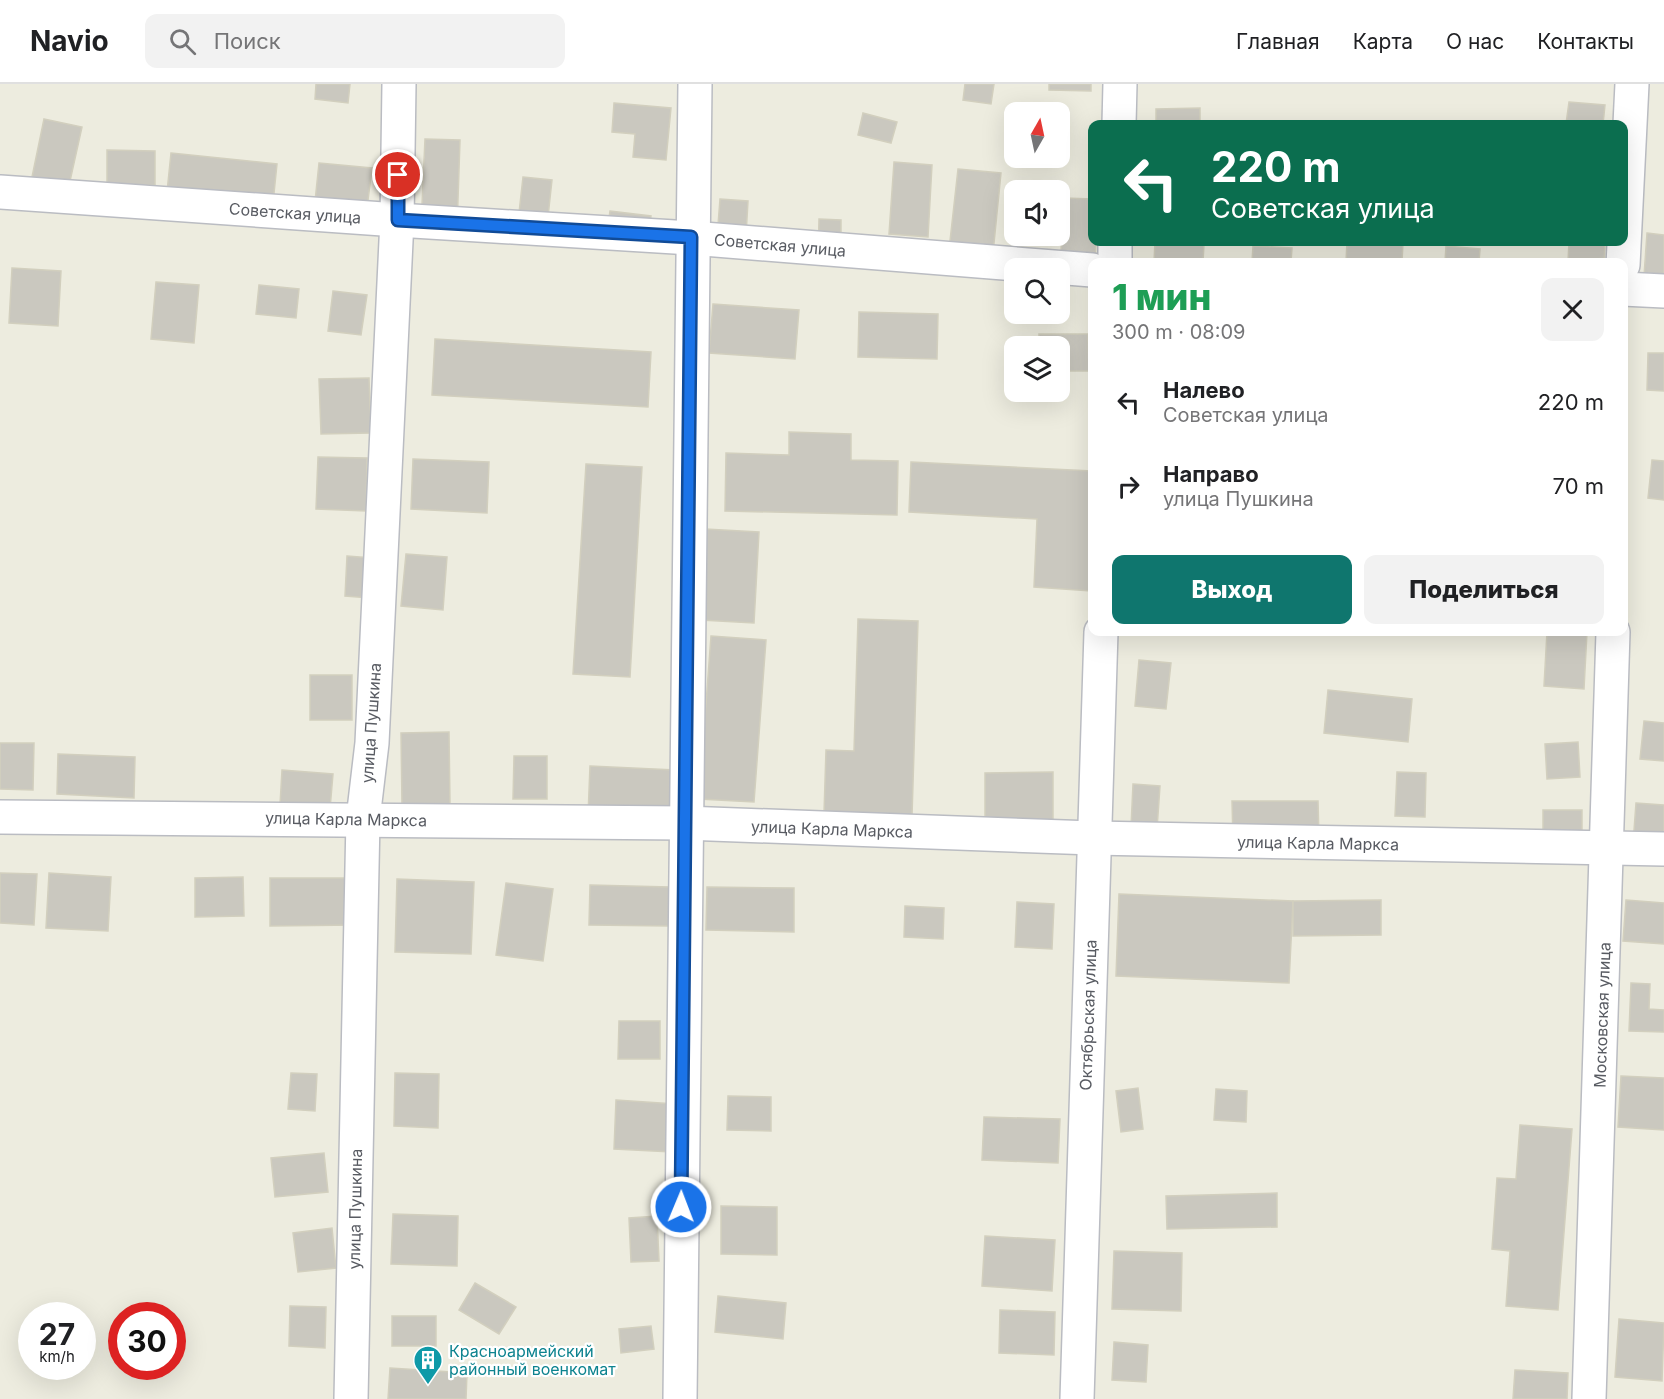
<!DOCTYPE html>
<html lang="ru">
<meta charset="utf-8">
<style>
body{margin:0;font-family:Inter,sans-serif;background:#f2f2f2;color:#202124;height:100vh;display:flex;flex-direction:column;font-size:22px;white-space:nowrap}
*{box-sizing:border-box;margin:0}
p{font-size:20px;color:#757577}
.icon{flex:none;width:33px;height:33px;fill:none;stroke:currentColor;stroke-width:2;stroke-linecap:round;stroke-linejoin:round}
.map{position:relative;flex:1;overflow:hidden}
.panel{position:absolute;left:1088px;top:174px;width:540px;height:378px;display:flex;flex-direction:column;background:#fff;border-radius:12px;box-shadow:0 6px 24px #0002}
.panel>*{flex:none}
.top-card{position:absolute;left:1088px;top:36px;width:540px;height:126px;border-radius:12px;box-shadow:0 6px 24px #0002;background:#0b6e4f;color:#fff;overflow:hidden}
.needle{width:39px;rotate:9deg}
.tools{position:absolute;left:1004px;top:18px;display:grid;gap:12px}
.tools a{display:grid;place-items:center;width:66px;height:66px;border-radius:12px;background:#fff;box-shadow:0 6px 24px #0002;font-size:30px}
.speed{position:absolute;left:18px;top:1218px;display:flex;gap:12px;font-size:30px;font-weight:700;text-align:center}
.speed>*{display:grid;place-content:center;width:78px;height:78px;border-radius:50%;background:#fff;box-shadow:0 6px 24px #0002;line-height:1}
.speed small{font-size:15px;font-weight:400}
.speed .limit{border:9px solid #d22;background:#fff;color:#111}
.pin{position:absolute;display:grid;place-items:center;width:51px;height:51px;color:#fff;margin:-26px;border:3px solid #fff;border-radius:50%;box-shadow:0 2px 6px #0007}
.me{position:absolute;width:66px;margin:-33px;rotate:1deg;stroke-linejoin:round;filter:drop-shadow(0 0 4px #0008)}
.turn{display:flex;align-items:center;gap:21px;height:126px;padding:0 24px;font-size:27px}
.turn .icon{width:78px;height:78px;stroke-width:2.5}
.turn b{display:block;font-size:42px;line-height:51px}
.round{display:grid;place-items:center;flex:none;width:63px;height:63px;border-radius:12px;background:#f2f2f2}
.headline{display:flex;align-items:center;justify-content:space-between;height:102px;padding:0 24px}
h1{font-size:36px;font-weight:800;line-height:45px;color:#1e9e55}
.cta{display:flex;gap:12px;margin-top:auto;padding:12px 24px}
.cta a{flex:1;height:69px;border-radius:12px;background:#0f766e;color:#fff;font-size:24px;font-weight:800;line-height:69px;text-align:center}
.cta a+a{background:#f2f2f2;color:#202124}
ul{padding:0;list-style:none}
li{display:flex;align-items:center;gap:18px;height:84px;padding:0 24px}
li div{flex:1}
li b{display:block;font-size:22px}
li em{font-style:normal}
header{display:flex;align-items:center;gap:36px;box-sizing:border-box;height:84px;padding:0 30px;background:#fff;border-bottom:2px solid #e0e0e0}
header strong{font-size:28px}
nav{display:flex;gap:33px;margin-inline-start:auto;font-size:21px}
.search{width:420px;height:54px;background:#f2f2f2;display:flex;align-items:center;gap:15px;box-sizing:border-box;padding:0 21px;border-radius:12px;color:#757577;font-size:22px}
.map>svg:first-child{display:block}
.building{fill:#cac8bf;stroke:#d2cfbe;stroke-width:1.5}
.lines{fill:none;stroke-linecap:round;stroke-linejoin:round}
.minor-casing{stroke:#babcc2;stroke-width:36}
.minor{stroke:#fff;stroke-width:33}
.route-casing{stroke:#114b97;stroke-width:15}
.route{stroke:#1a73e8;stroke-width:10}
.labels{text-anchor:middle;stroke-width:4.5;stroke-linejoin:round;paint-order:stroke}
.street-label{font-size:16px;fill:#585b62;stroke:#fff}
.culture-label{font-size:16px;fill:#0d838f;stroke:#fff;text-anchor:start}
</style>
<header>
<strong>Navio</strong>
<div class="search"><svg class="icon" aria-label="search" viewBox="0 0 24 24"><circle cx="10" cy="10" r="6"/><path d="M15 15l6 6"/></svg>Поиск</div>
<nav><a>Главная</a><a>Карта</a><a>О нас</a><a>Контакты</a></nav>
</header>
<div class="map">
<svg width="1664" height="1315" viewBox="0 0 1664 1315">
<rect width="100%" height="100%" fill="#edecdf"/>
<g class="building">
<polygon points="316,0 350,0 348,19 315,15"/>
<polygon points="965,0 994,0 991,20 963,16"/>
<polygon points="1049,0 1091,0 1091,7 1049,6"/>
<polygon points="1569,18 1605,21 1603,40 1566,40"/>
<polygon points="614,19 671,24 666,76 633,73 635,50 612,48"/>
<polygon points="1200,24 1200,40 1156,40 1156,25"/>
<polygon points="863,29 897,38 891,59 858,51"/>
<polygon points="44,35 82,43 68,106 31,98"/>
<polygon points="425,55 460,56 457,145 421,143"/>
<polygon points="107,66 155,67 155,101 107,100"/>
<polygon points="171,69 277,80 273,119 167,108"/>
<polygon points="894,78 932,81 928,153 889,150"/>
<polygon points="319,79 372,84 366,132 314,127"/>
<polygon points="958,85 1001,89 992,179 948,175"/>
<polygon points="523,93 552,96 546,151 517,147"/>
<polygon points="1064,114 1092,115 1092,158 1096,158 1095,178 1060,184"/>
<polygon points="720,115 748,117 745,169 716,167"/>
<polygon points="610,127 651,132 647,160 606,155"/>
<polygon points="819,135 841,136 841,172 818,172"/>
<polygon points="1647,149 1664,151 1664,193 1644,192"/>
<polygon points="1155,158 1204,160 1203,178 1154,178"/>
<polygon points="1347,158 1403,158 1402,178 1346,178"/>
<polygon points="1569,158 1605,158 1604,178 1568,178"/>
<polygon points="1253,162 1292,164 1291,178 1252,178"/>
<polygon points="1446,162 1480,165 1479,178 1445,178"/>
<polygon points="12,184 61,187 58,242 9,239"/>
<polygon points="156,198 199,201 194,259 151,255"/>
<polygon points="259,201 299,205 296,234 256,230"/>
<polygon points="333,207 367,211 361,251 328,247"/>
<polygon points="713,220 799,226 795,275 709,269"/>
<polygon points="859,228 938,230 937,275 858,273"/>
<polygon points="1039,250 1088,250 1089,287 1059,287 1059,262 1039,262"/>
<polygon points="435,255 651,268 648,323 432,311"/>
<polygon points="1648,269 1664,269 1664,307 1647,306"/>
<polygon points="369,294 371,349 321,350 319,295"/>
<polygon points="789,348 851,350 851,376 898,377 897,431 725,427 726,369 789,371"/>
<polygon points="318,373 367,374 366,427 316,425"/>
<polygon points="413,375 489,378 487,429 411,425"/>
<polygon points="1652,376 1664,377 1664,416 1648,414"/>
<polygon points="911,378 1092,387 1091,507 1034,503 1037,435 909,428"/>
<polygon points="586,380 642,383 630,593 573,590"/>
<polygon points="705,445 759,448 754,539 701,536"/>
<polygon points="406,470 447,473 443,526 401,522"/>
<polygon points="347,472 372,474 370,514 345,512"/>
<polygon points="858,535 918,537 912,732 824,729 826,666 854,667"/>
<polygon points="1547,548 1587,548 1584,605 1544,602"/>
<polygon points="711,552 766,556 754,718 699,715"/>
<polygon points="1139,576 1171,579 1166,625 1135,622"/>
<rect x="310" y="591" width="42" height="45"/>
<polygon points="1328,606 1412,615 1408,658 1324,649"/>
<polygon points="1644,637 1664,639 1664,677 1640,675"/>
<polygon points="449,648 450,721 402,722 401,649"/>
<polygon points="1578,658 1580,693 1547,695 1545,660"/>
<polygon points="0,659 34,659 33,706 0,705"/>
<polygon points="58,670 135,673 134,714 57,710"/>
<polygon points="514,672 547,672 547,715 513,715"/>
<polygon points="590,682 675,686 673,736 588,732"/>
<polygon points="282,686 333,690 330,725 280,721"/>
<polygon points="1053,688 1053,736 985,737 985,689"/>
<polygon points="1397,688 1426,689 1425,733 1395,732"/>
<polygon points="1133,700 1160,702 1157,745 1131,743"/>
<polygon points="1232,717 1318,717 1319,755 1233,756"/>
<polygon points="1636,719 1664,721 1664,763 1633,760"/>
<rect x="1543" y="726" width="39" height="40"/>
<polygon points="0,789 37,790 34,841 0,839"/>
<polygon points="49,789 111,793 108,847 46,844"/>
<polygon points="243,793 244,832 195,833 195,794"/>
<polygon points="270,794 357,794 357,841 270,842"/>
<polygon points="397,795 474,798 471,870 395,868"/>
<polygon points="506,799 553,805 543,877 496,871"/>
<polygon points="590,801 670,803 669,842 589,841"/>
<polygon points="707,803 794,804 794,848 706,846"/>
<polygon points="1119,810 1293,817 1289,899 1116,892"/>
<polygon points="1381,816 1381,851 1293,852 1293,817"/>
<polygon points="1626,816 1664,819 1664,860 1623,857"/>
<polygon points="1017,818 1054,820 1052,865 1015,863"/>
<polygon points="905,822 944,824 943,855 904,853"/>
<polygon points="1631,899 1650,900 1649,925 1664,926 1664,948 1629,947"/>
<polygon points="619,937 660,937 660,975 618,975"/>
<polygon points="291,989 317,990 315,1027 288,1025"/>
<polygon points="395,989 439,990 438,1044 394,1042"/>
<polygon points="1621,992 1664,994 1664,1046 1618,1043"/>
<polygon points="1138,1004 1143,1045 1121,1048 1116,1007"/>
<polygon points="1216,1005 1247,1007 1246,1038 1214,1036"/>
<polygon points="728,1012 771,1013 771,1047 727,1046"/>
<polygon points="616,1016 675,1020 672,1068 614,1065"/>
<polygon points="984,1033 1060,1035 1058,1079 982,1076"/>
<polygon points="1520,1041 1572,1045 1558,1226 1506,1222 1510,1167 1492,1165 1497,1094 1516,1095"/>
<polygon points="324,1069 328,1108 275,1113 271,1074"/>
<polygon points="1277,1109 1277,1143 1167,1145 1166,1112"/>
<polygon points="721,1122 777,1123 777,1171 721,1170"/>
<polygon points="393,1130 458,1132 457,1182 391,1180"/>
<polygon points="657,1132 659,1177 631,1178 629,1134"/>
<polygon points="332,1144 336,1184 298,1188 293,1149"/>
<polygon points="985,1152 1055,1156 1052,1207 982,1202"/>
<polygon points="1114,1167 1182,1169 1181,1227 1112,1225"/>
<polygon points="475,1199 516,1223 499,1250 459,1226"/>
<polygon points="718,1212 786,1219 783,1255 715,1248"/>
<polygon points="290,1222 326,1223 325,1264 289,1262"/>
<polygon points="1000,1226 1055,1228 1054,1271 999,1269"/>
<rect x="392" y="1232" width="44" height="30"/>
<polygon points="1619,1235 1664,1239 1662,1297 1615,1293"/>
<polygon points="651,1242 654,1265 621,1269 619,1245"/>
<polygon points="1114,1258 1148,1261 1146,1298 1112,1296"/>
<polygon points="390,1284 467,1289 466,1315 388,1315"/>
<polygon points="1515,1286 1568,1289 1567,1315 1513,1315"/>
</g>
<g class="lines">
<g class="minor-casing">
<g id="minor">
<polyline points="1119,40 1120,0"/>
<polyline points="0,108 397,136 691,154 1092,186"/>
<polyline points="1115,178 1115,158"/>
<polyline points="1623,181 1632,0"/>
<polyline points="1623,205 1664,207"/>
<polyline points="0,733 684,739 1093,754 1664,765"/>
<polyline points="351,1315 363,735 372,659 397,136 399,0"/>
<polyline points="680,1315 695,0"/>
<polyline points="1077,1315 1101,548"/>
<polyline points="1589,1315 1613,548"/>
</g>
</g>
<use href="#minor" class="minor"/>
</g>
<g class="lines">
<g class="route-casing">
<polyline id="route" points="398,91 398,136 691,153 681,1123"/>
</g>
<use href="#route" class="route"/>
</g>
<defs>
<g id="building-pin" transform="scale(1.5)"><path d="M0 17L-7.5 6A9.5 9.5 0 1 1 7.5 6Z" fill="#0f9aa8" stroke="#fff"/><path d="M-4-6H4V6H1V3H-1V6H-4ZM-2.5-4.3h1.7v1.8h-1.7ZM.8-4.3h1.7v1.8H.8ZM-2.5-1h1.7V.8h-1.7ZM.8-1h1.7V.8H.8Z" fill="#fff"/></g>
</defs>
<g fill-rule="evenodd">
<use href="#building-pin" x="428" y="1276"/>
</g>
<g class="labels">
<g class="street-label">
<text transform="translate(295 129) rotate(4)" y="6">Советская улица</text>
<text transform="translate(780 161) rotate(5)" y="6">Советская улица</text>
<text transform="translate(371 639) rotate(-86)" y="6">улица Пушкина</text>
<text transform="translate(346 735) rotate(1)" y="6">улица Карла Маркса</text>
<text transform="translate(832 745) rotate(2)" y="6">улица Карла Маркса</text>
<text transform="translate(1318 759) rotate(1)" y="6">улица Карла Маркса</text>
<text transform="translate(1088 931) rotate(-88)" y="6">Октябрьская улица</text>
<text transform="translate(1602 931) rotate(-88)" y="6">Московская улица</text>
<text transform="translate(355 1125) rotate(-89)" y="6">улица Пушкина</text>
</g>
<g class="culture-label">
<text x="449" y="1273">Красноармейский<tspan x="449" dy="18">районный военкомат</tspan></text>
</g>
</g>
</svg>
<div class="tools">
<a><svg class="needle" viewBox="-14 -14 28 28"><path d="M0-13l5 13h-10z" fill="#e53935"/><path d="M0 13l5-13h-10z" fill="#757577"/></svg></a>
<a><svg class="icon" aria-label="sound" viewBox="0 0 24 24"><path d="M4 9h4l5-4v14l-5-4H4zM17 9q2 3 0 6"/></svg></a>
<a><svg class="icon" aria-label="search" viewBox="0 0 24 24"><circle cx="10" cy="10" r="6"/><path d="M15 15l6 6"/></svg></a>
<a><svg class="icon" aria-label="layers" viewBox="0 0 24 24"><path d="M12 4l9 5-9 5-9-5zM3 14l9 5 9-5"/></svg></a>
</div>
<div class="speed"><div>27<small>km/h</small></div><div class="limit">30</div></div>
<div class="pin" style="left:398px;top:91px;background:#d93025"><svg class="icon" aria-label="arrive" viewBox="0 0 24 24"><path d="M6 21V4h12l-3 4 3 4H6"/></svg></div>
<svg class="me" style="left:681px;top:1123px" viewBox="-20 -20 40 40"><circle r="17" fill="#1a73e8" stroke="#fff" stroke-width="3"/><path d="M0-11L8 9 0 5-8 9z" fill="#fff"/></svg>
<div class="top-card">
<div class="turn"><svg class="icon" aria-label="left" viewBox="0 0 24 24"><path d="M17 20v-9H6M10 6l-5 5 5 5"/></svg><div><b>220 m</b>Советская улица</div></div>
</div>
<section class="panel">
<div class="headline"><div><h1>1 мин</h1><p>300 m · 08:09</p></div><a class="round"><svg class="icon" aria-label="close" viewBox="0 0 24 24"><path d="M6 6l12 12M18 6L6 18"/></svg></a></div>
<ul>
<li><svg class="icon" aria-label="left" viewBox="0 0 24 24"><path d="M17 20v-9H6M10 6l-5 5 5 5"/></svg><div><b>Налево</b><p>Советская улица</p></div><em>220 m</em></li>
<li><svg class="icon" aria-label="right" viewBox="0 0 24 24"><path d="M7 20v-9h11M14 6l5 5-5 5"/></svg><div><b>Направо</b><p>улица Пушкина</p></div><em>70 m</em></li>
</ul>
<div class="cta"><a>Выход</a><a>Поделиться</a></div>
</section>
</div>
